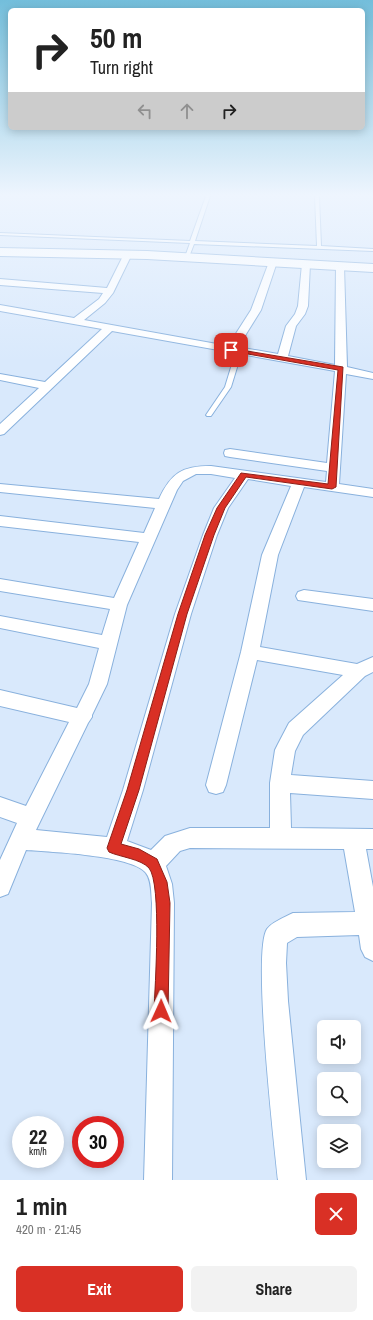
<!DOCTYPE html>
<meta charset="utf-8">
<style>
body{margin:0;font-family:"Archivo Narrow",sans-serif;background:#f2f2f2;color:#222;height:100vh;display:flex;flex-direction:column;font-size:15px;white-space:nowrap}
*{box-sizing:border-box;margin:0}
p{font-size:13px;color:#767676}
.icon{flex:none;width:22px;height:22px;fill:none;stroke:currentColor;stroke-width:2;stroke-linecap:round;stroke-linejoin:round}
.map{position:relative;height:1180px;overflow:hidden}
.sheet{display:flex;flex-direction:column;background:#fff;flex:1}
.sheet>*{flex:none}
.guide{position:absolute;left:8px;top:8px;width:357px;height:122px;border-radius:6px;box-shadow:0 2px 10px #0003;background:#fff;color:#222;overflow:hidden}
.fabs{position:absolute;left:317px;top:1020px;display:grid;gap:8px}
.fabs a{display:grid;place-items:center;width:44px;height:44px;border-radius:6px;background:#fff;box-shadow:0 2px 10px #0003;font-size:20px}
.speed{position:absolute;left:12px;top:1116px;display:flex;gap:8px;font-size:20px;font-weight:700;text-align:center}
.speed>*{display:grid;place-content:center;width:52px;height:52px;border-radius:50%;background:#fff;box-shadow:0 2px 10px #0003;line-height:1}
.speed small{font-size:10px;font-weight:400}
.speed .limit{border:6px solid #d22;background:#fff;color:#111}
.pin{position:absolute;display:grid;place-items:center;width:34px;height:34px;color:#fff;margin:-17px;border-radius:8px;box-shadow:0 2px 6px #0006}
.me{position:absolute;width:44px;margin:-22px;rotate:1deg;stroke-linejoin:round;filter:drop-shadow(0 0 3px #0008)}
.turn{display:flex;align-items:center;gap:14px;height:84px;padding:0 16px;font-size:18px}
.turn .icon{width:52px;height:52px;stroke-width:2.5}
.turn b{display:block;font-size:28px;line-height:34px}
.lanes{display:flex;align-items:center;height:38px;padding:0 16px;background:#0003;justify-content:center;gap:20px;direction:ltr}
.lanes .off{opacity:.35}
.round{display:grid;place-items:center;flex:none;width:42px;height:42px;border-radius:6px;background:#f2f2f2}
.summary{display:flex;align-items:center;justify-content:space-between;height:68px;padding:0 16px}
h1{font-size:24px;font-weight:700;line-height:30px}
.cta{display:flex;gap:8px;margin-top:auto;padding:8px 16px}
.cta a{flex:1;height:46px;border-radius:6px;background:#d93025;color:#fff;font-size:16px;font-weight:700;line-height:46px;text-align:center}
.cta a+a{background:#f2f2f2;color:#222}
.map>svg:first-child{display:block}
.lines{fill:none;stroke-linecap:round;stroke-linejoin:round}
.service-casing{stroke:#89b1dd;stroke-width:2}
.minor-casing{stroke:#89b1dd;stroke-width:2}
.secondary-casing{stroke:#89b1dd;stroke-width:2}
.service{fill:#fff;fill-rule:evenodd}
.minor{fill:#fff;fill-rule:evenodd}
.secondary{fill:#fff;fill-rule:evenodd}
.route{fill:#d93025;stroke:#8d1f18}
</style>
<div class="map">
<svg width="373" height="1180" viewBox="0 0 373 1180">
<rect width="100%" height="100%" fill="#d9e9fc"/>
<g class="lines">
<g class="service-casing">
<g id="service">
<polygon points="206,196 210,196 195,241 317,246 315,196 319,196 321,246 373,249 373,251 194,244 189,257 187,258 185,257 190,243 0,235 0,233 190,241"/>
<polygon points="239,349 242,351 231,387 211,416 207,416 206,415 225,387 236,351"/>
</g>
</g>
<g class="minor-casing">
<g id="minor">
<path d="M128 251 132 254 113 293 105 303 84 320 228 346 251 310 269 262 273 259 277 262 261 310 238 347 278 354 286 326 295 314 298 306 302 264 306 261 310 264 308 306 305 314 296 326 288 356 335 365 336 266 337 264H343L344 266 347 367 373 373V379L346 374 339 484 373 489V497L304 487 278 555 260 647 357 664 373 657V672L365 676 303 735 295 751 291 775 373 781V799L290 793 291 828 373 829V849H366L373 887V961L365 957 361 949 359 935 297 937 287 943 286 963 288 1001 306 1180H278C274 1142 252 951 267 929 272 922 285 917 293 913L355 912 344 849 190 848 180 851 166 866 172 884 174 903 172 1180H144L152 903C151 894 152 880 146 873 132 855 50 852 26 850L8 894 0 897V860L17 823 0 817V797L26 806 69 722 0 706V690L77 708 89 684 99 648 0 628V616L102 635 110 609 0 591V579L114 598 139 542 0 526V516L144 533 155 508 0 492V484L159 499C171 473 182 466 211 466L326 482 327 471 230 457 225 456 224 453 225 450 230 449 327 463 335 371 112 331 4 434 0 435V424L39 388 0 380V374L45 382 102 329 0 311V305L74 318 99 299 103 293 0 285V279L107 288 124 254ZM196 474H211L235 478 214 508 203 535 175 614 123 790 107 837 36 830 88 723 92 717V715L107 684 127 605 177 490 183 481ZM248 479 291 486 262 555 241 652 206 785 209 792 216 794 223 792 226 785 257 660 343 675 289 723 278 744 275 750 270 783V828H190L165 836 151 850 127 841 143 790 191 614 217 535 228 508Z"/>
<polygon points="304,590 373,599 373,611 298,600 296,596 298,592"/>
</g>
</g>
<g class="secondary-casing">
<polygon id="secondary" points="0,248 147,251 373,264 373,272 147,259 0,256"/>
</g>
<use href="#service" class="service"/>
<use href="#minor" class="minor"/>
<use href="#secondary" class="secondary"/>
</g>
<linearGradient id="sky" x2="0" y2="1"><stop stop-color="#73bedb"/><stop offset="0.54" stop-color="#eef5fe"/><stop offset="1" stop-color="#eef5fe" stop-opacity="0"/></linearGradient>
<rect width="373" height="361" fill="url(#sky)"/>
<path class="route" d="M229 348 343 367 336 487 332 489 246 477 225 508 214 535 187 614 139 790 121 844 139 849 157 859 167 882 170 903 168 1011 166 1016 161 1018 156 1016 154 1011C155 986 162 884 149 868 141 859 120 857 109 852L107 848 127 790 178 614 205 535 217 508 241 473 328 484 338 370 231 351H229Z"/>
</svg>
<div class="fabs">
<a><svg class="icon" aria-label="sound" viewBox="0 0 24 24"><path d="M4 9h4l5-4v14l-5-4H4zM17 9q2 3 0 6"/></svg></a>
<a><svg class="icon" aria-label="search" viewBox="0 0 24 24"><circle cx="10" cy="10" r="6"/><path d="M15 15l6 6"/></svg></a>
<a><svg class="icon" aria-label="layers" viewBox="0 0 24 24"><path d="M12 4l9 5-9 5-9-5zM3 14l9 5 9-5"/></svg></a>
</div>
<div class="speed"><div>22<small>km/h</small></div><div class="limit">30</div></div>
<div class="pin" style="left:231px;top:350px;background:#d93025"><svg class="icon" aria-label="arrive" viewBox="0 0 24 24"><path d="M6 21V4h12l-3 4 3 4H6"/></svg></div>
<svg class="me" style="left:161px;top:1011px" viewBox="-20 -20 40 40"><path d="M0-17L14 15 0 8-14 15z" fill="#d93025" stroke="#fff" stroke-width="4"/></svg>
<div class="guide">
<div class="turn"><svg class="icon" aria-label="right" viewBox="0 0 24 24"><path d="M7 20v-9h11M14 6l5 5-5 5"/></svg><div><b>50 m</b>Turn right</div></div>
<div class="lanes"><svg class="icon off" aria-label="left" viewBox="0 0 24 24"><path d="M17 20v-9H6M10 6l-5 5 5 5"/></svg><svg class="icon off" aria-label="ahead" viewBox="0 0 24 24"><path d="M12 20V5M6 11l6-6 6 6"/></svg><svg class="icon" aria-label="right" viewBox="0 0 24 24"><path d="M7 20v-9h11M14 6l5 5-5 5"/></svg></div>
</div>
</div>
<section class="sheet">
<div class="summary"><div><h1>1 min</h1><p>420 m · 21:45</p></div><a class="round" style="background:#d93025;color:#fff"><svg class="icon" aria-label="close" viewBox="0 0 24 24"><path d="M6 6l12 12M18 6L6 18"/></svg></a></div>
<div class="cta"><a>Exit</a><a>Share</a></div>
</section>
